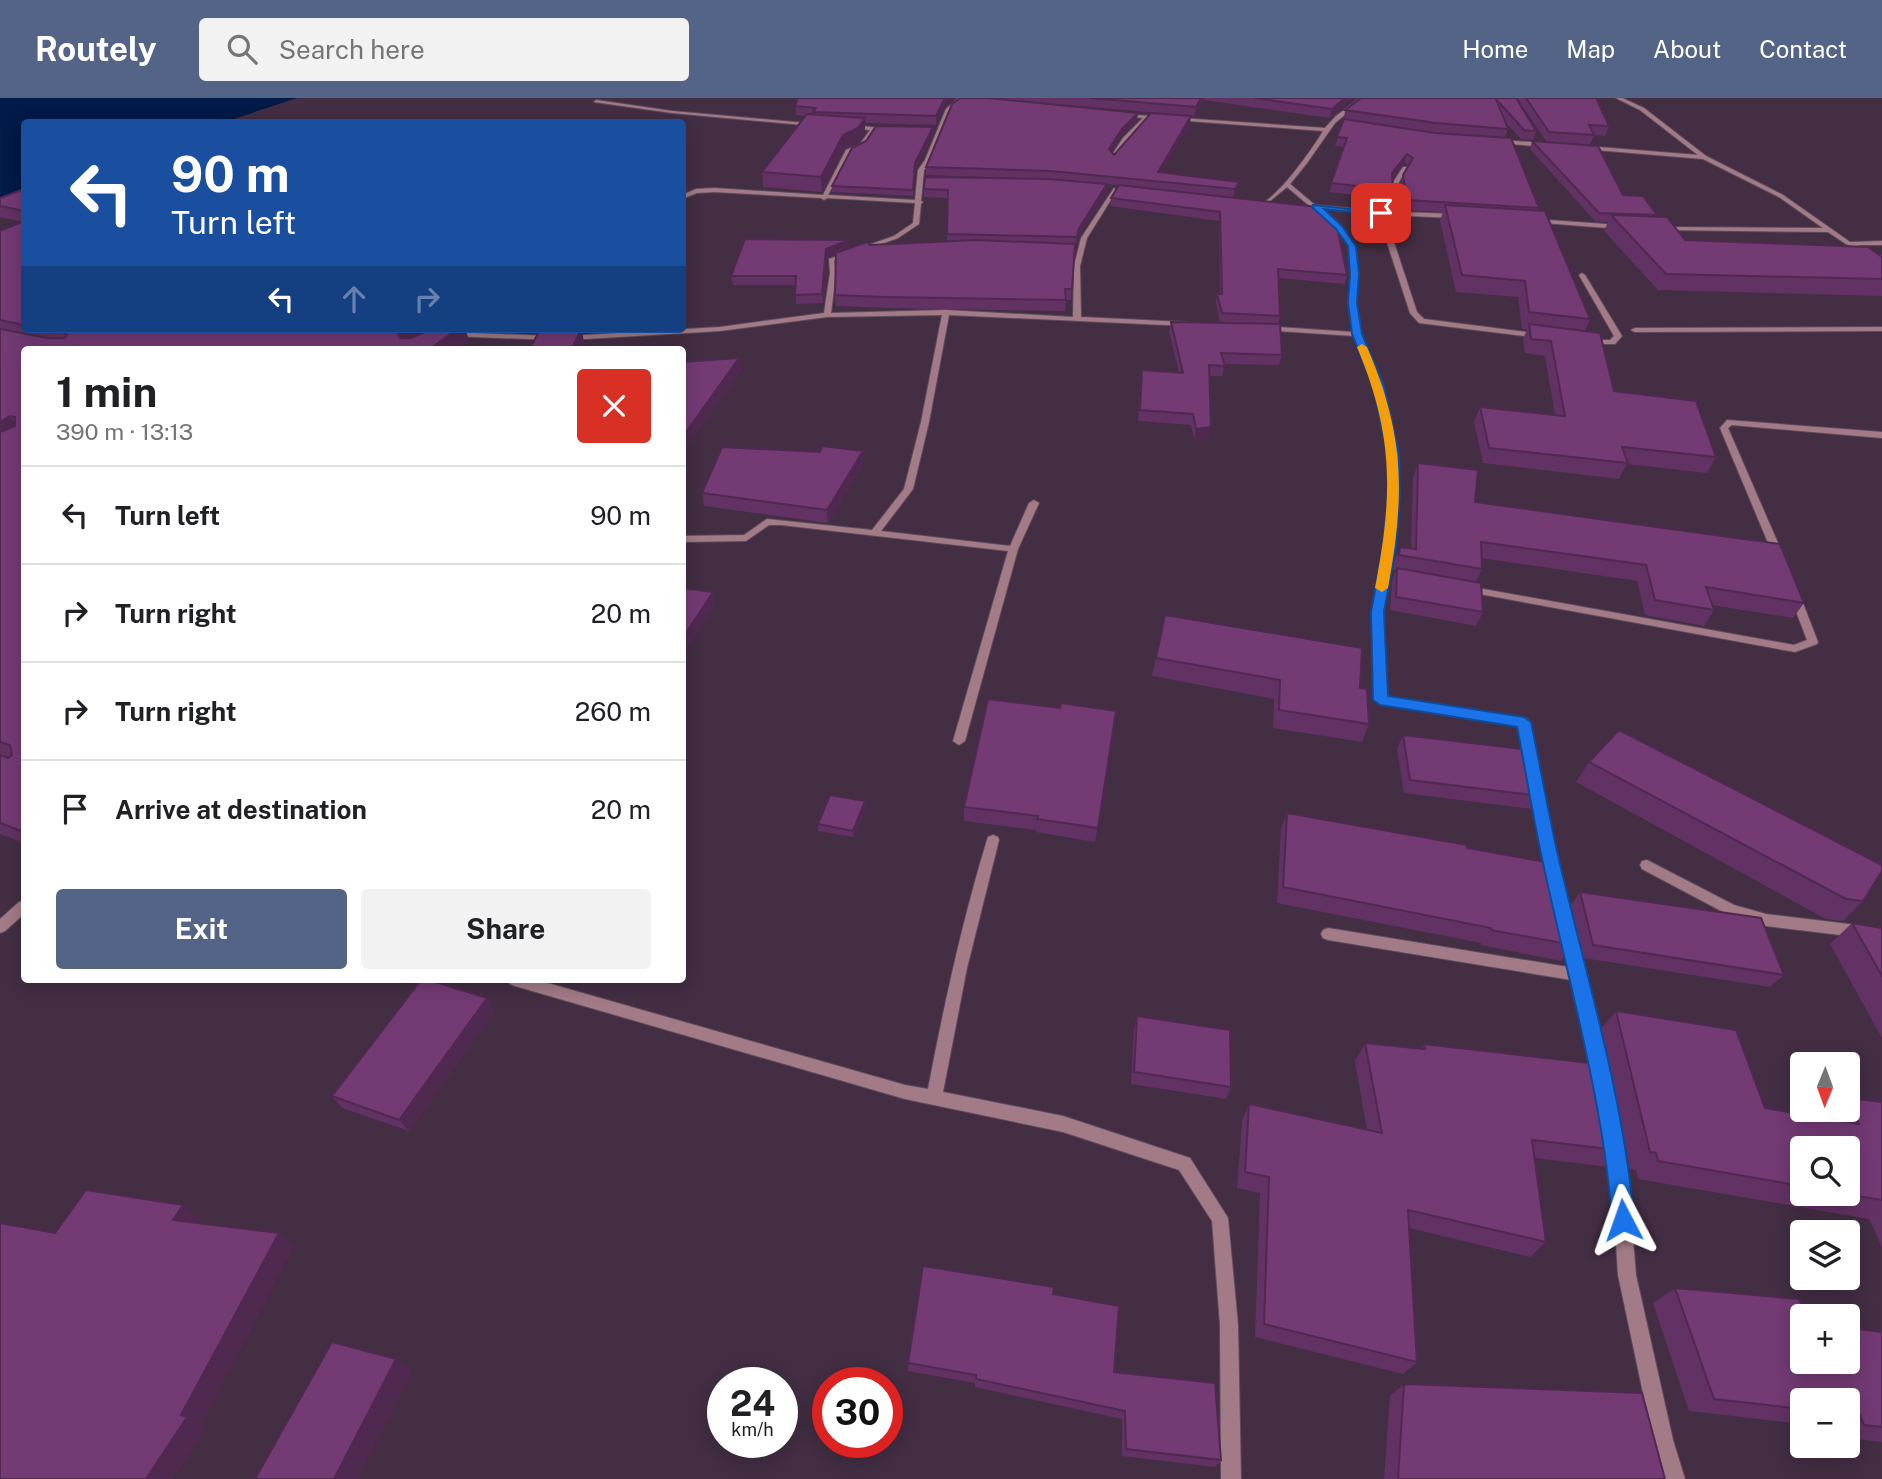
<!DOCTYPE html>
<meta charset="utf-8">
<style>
body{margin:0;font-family:"Public Sans",sans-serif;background:#f2f2f2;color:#202124;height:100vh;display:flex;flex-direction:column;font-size:26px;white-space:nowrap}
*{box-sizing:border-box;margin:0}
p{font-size:23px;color:#757577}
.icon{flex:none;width:38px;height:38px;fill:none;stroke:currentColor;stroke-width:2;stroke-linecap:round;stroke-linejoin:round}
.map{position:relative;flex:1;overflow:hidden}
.details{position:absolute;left:21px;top:248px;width:665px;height:637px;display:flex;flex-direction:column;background:#fff;border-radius:7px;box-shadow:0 4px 18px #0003}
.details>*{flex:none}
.guide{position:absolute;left:21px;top:21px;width:665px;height:214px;border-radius:7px;box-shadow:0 4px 18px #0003;background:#1a4fa0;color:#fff;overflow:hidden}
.needle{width:46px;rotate:181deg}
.tools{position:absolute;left:1790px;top:954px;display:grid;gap:14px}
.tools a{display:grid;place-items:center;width:70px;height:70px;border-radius:7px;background:#fff;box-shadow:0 4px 18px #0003;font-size:35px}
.speed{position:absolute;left:707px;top:1269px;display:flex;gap:14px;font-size:35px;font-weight:700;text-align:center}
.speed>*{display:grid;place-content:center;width:91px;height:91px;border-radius:50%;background:#fff;box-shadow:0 4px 18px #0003;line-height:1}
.speed small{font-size:18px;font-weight:400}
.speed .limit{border:10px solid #d22;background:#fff;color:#111}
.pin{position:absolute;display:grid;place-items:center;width:60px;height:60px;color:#fff;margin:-30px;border-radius:14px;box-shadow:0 4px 10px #0006}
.me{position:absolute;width:77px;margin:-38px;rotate:356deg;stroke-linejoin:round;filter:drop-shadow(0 0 5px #0008)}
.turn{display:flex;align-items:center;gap:24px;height:147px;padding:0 35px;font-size:32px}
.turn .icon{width:91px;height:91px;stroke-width:2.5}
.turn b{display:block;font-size:49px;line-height:60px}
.lanes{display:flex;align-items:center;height:66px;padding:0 35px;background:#0003;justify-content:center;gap:35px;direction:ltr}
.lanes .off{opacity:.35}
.round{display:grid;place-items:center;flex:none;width:74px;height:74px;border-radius:7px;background:#f2f2f2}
.headline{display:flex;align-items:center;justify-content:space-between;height:119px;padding:0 35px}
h1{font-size:42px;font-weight:700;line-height:52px}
.primary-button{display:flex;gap:14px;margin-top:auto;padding:14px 35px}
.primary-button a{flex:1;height:80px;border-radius:7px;background:#546486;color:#fff;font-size:28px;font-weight:700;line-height:80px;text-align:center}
.primary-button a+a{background:#f2f2f2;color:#202124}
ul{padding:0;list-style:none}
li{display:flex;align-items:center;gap:21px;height:98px;padding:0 35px;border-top:2px solid #e0e0e0}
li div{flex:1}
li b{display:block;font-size:26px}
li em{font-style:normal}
header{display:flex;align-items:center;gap:42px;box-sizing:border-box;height:98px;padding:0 35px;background:#546486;color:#fff}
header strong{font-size:33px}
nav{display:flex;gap:38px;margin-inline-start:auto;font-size:24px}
.search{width:490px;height:63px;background:#f2f2f2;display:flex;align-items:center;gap:18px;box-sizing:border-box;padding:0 24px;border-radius:7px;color:#757577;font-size:26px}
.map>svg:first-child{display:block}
.water{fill:#011a47}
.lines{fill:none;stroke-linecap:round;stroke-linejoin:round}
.minor-casing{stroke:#5f4b5e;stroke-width:2}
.minor{fill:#a27b86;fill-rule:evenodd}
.wall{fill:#633264;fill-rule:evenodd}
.shaded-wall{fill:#502951}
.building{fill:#733a74;stroke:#502951;stroke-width:2}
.route{fill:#1a73e8;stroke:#114b97;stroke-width:2}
.slow{fill:#f59e0b}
</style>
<header>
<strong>Routely</strong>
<div class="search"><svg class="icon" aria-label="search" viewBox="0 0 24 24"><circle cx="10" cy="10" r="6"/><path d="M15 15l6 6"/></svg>Search here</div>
<nav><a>Home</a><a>Map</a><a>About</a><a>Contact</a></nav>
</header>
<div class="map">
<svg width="1882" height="1381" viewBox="0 0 1882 1381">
<rect width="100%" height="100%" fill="#432e43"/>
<polygon class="water" points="0,0 297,0 225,24 24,24 24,97 0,107"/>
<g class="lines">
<g class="minor-casing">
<g id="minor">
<polygon points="958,0 963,0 950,12 931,62 924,72 921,103 923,104 921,106 919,126 898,140 834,163 836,175 831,215 946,212 1073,219 1074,168 1081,140 1114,90 1117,92 1087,140 1080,168 1081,219 1186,224 1190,226 1186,228 949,217 929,324 913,391 881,433 1010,448 1029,405 1034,402 1039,405 1018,451 965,643 959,647 953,643 1008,453 781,427 769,427 746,443 682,444 682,438 744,437 767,421 872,432 904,391 921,324 942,217 827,219 720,233 569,242 565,240 569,238 720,229 824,215 830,175 829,161 894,138 913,125 915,105 827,100 824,102 821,100 714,94 697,95 682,101 682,97 696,91 714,90 823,97 846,52 860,46 870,32 847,30 849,27 893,31 875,32 864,48 850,54 828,97 915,102 918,72 925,62 946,11"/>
<path d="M1360 0H1365L1335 25 1307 65 1290 86 1315 107 1394 114 1392 86 1403 69H1407L1398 86 1400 114 1456 116 1459 118 1456 120 1385 117 1417 214 1424 221 1541 236 1545 238 1541 240 1419 225 1410 215 1378 117 1319 110 1341 129 1355 148 1357 176 1356 205 1361 236 1382 288 1391 318 1397 356 1399 396 1394 449 1383 514 1386 599 1528 621 1538 667 1532 671 1526 667 1519 627 1380 606 1374 602C1374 573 1370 539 1373 511 1381 459 1393 409 1389 356 1385 314 1369 277 1354 238L1264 232 1260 230 1264 228 1353 234 1348 205 1351 176 1349 148 1337 131 1287 89 1264 108 1250 106C1253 105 1257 106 1261 105 1277 101 1314 49 1323 33L1148 20 1127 42 1115 61 1110 60 1123 40 1143 20 1119 18 1121 16 1325 30 1336 18Z"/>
<polygon points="1616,0 1622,0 1644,10 1706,58 1783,97 1850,144 1882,143 1882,147 1858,147 1882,158 1882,162 1846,146 1828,134 1661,132 1663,129 1823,130 1779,99 1703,61 1584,51 1586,48 1698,57 1640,12"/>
<polygon points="596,2 672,13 817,26 814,28 672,15 594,4"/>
<polygon points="1499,42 1547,45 1550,47 1547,49 1497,45"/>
<polygon points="1533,121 1620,127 1623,129 1620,131 1531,124"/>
<polygon points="1582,175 1585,177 1622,238 1615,246 1587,246 1583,244 1587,242 1610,242 1614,238 1579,177"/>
<polygon points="1882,229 1882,233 1635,234 1631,232 1635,230"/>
<polygon points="447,234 551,238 555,240 551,242 450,238 447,238"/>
<polygon points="1727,322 1882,334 1882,340 1732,327 1728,330 1784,459 1779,462 1774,459 1720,330"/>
<polygon points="1467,488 1794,547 1807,542 1789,495 1794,492 1799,495 1818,544 1817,546 1795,554 1463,493 1462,491"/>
<polygon points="1536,681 1542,685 1562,781 1560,785 1550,785 1548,781 1530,685"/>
<path d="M993 737 998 739 999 742 967 870 943 994 1063 1018 1190 1060 1228 1120 1238 1227 1241 1381H1221L1220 1227 1212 1123 1179 1072 1063 1034 905 1001 515 888 510 886 508 882H537L905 987 928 991C944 907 962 824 987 742L988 739Z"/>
<polygon points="1647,762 1734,807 1766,816 1882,830 1882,842 1766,828 1725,815 1642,771 1640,767 1642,763"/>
<polygon points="24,803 24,816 5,833 0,835 0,821 19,804"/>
<polygon points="1567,826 1572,828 1574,832 1609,982 1606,987 1601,989 1596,987 1593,982 1571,882 1328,842 1323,840 1321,836 1323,832 1328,830 1568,869 1560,832 1562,828"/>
<polygon points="1614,1036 1620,1039 1627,1066 1636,1177 1673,1342 1685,1381 1665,1381 1653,1342 1618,1177 1611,1066 1606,1044 1608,1039"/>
</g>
</g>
<use href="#minor" class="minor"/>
</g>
<g class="wall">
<polygon points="960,0 1358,0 1347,5 1330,20 1204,2 1194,18 998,1 1137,22 1121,38 1111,53 1114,57 1190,26 1161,74 1239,84 1237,92 1233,99 1347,177 1345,186 1278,180 1280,218 1278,226 1282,257 1279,267 1224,266 1223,278 1210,278 1209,340 1194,342 1191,327 1138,323 1142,272 1179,274 1169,234 1171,224 1220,225 1216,205 1217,196 1220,196 1219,123 1110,108 1111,100 1119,87 1050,81 926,77 926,69"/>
<polygon points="1516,0 1536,33 1533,42 1521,41 1504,23 1508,31 1504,40 1539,110 1538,113 1590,221 1585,233 1614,293 1716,359 1707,375 1627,366 1619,381 1483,365 1474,324 1480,309 1555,317 1545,258 1525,255 1523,241 1527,231 1522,231 1518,199 1456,194 1440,123 1443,114 1404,112 1401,87 1403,77 1409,68 1405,65 1393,81 1393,92 1390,101 1329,94 1344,49 1335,48 1344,21 1345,12"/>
<polygon points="1517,0 1596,0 1609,28 1605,38 1594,37 1590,47 1546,43"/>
<polygon points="795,8 944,10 936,27 865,25 865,34 858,44 844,51 822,94 763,89 762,74 805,18 796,17"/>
<polygon points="933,29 933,36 915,72 913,98 832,94 832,88 866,43"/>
<polygon points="1532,43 1657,117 1656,119 1685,142 1882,159 1882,198 1658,192 1604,133 1608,124 1595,123 1530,51"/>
<polygon points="24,91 24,231 427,231 428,232 431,231 484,231 481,233 465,232 469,242 454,252 24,252 24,745 0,736 0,657 8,660 9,659 0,657 0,133 23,124 0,119 0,100"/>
<polygon points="924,91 1107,94 1077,140 1076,147 1075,147 1071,202 1066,202 1065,213 886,210 836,208 835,197 836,156 827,160 823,205 796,206 796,187 733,187 731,178 849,150 870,147 947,143 948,100 924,99"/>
<polygon points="548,231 591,231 589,234 582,234 584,244 548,232"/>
<polygon points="739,260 741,272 686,349 682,349 682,264"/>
<polygon points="1418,365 1475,404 1804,505 1793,520 1712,507 1714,512 1704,528 1645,517 1637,483 1481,460 1482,471 1476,484 1483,514 1476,528 1390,512 1392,483 1396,472 1393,472 1394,464 1400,449 1411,451 1413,380"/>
<polygon points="863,366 828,425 704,408 702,395"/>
<polygon points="1156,560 1360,590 1369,626 1362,644 1273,630 1274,601 1152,578"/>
<polygon points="1060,610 1116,613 1095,744 1036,734 1036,732 964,723 964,709"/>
<polygon points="1403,637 1540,698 1532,711 1404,695 1397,651"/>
<polygon points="1589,664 1863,803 1843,823 1826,821 1576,684"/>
<polygon points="865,703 866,709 854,739 818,733 818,726"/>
<polygon points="1287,715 1467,750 1575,842 1561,863 1481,847 1481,845 1277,805 1281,731"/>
<polygon points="1580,794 1784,877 1770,889 1583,860 1571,807"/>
<polygon points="1852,825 1882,830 1882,940 1830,846"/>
<polygon points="487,900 494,913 409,1033 342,1010 332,998"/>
<path d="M1616 913 1765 1010 1823 1020 1822 1018 1830 1012H1848V1000L1882 1004V1149L1869 1121 1638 1081 1636 1072 1630 1071 1626 1053 1609 1069 1535 1060 1546 1144 1530 1159 1409 1130 1417 1264 1403 1276 1255 1239 1260 1095 1237 1090 1242 1023 1249 1006 1367 1032 1355 963 1365 945 1421 951 1424 946 1607 967 1599 933ZM1802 1050 1848 1096H1802Z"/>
<polygon points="1137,918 1231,989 1226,1001 1131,986 1134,931"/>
<polygon points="1675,1190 1802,1264 1882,1234 1882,1344 1848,1340 1848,1302 1802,1302 1802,1326 1689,1313 1653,1205"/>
<polygon points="1053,1196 1114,1274 1221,1362 1215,1369 1122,1358 1122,1321 975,1289 975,1285 908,1273 908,1265"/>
<polygon points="1404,1286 1665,1381 1384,1381 1390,1298"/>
</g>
<g class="shaded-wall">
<polygon points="945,0 954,0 944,10 936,27 936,18"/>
<polygon points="1201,0 1204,0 1204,2 1194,18 1196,9"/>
<polygon points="1345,0 1358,0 1347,5 1330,20 1332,11"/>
<polygon points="1138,15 1137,22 1121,38 1108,59 1109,51 1122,31"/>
<polygon points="1191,18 1190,26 1157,82 1158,74"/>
<polygon points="865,20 865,34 858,44 844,51 822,94 821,79 843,37"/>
<polygon points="933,29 933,36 915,72 913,98 915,65"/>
<polygon points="1407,56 1405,65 1390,84 1392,75"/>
<polygon points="1239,84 1237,92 1233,99 1235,91"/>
<polygon points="1107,86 1107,94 1077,140 1078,132"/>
<polygon points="849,142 849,151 827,160 823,205 822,196 826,151"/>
<polygon points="408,231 427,231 430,238 404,252 398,235"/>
<polygon points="458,231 465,231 469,242 454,252 428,252"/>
<polygon points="581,232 584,244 580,252 571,252"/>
<polygon points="739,260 741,272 686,349 684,337"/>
<polygon points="10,318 21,333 0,345 0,324"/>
<polygon points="1211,329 1209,340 1194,342 1196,331"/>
<polygon points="863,353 863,366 828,425 827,412"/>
<polygon points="713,494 715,508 682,559 682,541"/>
<polygon points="865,703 866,709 854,739 853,733"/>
<polygon points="487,900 494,913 409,1033 399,1022"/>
<polygon points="183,1107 201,1121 191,1135 173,1122"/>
<polygon points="279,1135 294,1148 202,1326 207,1329 173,1381 146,1381 181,1317"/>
<polygon points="396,1261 412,1274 358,1381 334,1381"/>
</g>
<g class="building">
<polygon points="798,0 945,0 936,18 813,14 816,10 795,8"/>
<polygon points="960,0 988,0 1138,15 1122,31 1109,51 1114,57 1151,15 1191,18 1158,74 1239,84 1235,91 1051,73 926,69 952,6"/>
<polygon points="1090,0 1201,0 1196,9"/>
<polygon points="1255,0 1345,0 1332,11"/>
<polygon points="1361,0 1516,0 1536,33 1524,32 1496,1 1508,31 1436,25 1345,12"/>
<polygon points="1526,0 1596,0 1609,28 1589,27 1594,37 1549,34"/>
<polygon points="807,16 865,20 858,30 843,37 821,79 762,74"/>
<polygon points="1344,21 1435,35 1511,40 1539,110 1407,102 1403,77 1413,60 1407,56 1392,75 1393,92 1331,85 1347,40 1337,39"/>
<polygon points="876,28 933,29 915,65 913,92 832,88 852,50 866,43"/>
<polygon points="1532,43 1598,48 1623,97 1643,98 1657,117 1599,115"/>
<polygon points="925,79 1048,81 1107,86 1078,132 1077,139 947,136 948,92 924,91"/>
<polygon points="1119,87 1318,109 1336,124 1347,177 1278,171 1280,218 1222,215 1217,196 1222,196 1220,114 1111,100"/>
<polygon points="24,91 24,113 0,108 0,100"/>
<polygon points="1445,107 1545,113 1590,221 1529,214 1525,183 1462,177"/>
<polygon points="1611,117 1667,119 1685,142 1868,149 1882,159 1882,181 1666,176"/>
<polygon points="24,123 24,227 0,222 0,133"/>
<polygon points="745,141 849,142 826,151 822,196 795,197 796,178 731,178"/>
<polygon points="976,142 1075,146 1072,191 1065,191 1066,202 885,199 835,197 836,155 867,144 870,147"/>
<polygon points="1171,224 1280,226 1282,257 1221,255 1225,268 1209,267 1211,329 1196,331 1193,316 1140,312 1142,272 1183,275"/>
<polygon points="1529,226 1600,235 1614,293 1696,303 1716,359 1622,349 1628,365 1489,350 1480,309 1565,318 1551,243 1531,241"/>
<polygon points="0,231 48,240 64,240 67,237 61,233 50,231 408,231 398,235 400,240 411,240 431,231 458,231 428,252 24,252 24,734 0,725 0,657 8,660 12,657 10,647 0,644 0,334 15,328 15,319 10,318 0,324"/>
<polygon points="540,232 581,232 571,252 529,252"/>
<polygon points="739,260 684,337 682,337 682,264"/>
<polygon points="822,348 863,353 827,412 702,395 722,349 820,354"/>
<polygon points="1418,365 1478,372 1475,404 1780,446 1804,505 1706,489 1714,512 1655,502 1646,467 1481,444 1482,471 1399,457 1400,449 1416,451"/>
<polygon points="1397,470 1481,485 1483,514 1396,499"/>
<polygon points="682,490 713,494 682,541"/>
<polygon points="1165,517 1362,550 1360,590 1367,591 1369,626 1279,612 1280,582 1156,560"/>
<polygon points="988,601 1060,610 1061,605 1116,613 1098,730 1037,721 1038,718 964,709"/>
<polygon points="1619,632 1882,767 1882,773 1863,803 1846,801 1589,664"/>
<polygon points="1403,637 1531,652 1540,698 1410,682"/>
<polygon points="830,697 865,703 853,733 818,726"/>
<polygon points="1287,715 1467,747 1467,750 1556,766 1575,842 1571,841 1573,847 1491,832 1491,830 1283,789"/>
<polygon points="1580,794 1761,820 1784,877 1593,847"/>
<polygon points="1852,825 1882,830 1882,878"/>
<polygon points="421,882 429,882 487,900 399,1022 332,998"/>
<polygon points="1616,913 1736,932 1765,1010 1859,1026 1848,1004 1848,1000 1882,1004 1882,1102 1845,1096 1848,1096 1848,1050 1802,1050 1802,1088 1658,1063 1656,1055 1650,1054"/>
<polygon points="1137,918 1230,932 1231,989 1134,974"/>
<polygon points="1365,945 1425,951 1424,946 1607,967 1626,1053 1532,1042 1546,1144 1408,1112 1417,1264 1264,1226 1269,1079 1245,1074 1249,1006 1382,1035"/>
<polygon points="86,1092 183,1107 173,1122 279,1135 181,1317 187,1319 146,1381 0,1381 0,1125 55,1135"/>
<polygon points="923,1168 1054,1189 1053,1196 1119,1208 1114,1274 1215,1285 1221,1362 1126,1351 1125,1313 976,1281 976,1277 908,1265"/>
<polygon points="1675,1190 1799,1201 1807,1218 1802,1218 1802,1264 1848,1264 1848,1230 1882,1234 1882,1329 1864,1327 1860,1317 1848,1316 1848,1302 1802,1302 1802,1311 1714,1301"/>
<polygon points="332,1244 396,1261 334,1381 255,1381"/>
<polygon points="1404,1286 1642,1295 1665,1381 1398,1381"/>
</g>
<path class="route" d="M1313 107 1385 115 1381 117 1324 111 1342 128 1356 148 1359 176 1357 205 1362 236 1384 288 1399 356 1400 396 1396 449 1384 514 1388 598 1524 619 1531 624C1541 672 1549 719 1560 766 1588 884 1624 1001 1634 1122L1631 1130 1623 1133 1615 1130 1612 1122C1603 1001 1568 883 1543 765 1533 720 1526 674 1517 629L1380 607 1373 602 1371 514 1383 449 1388 396V356L1373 288 1352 236 1348 205 1350 176 1348 148 1336 131 1313 110Z"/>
<path class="slow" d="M1362 246 1367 249C1405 337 1405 396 1388 490L1382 494 1375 490C1393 397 1394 337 1357 249Z"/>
</svg>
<div class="tools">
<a><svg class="needle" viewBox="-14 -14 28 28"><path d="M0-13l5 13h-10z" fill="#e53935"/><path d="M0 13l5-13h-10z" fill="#757577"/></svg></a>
<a><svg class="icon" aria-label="search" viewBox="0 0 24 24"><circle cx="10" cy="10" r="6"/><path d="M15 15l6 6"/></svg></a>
<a><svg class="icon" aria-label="layers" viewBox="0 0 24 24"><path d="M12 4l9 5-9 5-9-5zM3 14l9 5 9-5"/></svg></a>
<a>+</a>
<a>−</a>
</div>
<div class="speed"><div>24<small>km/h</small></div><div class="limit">30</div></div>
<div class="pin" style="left:1381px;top:115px;background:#d93025"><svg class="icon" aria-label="arrive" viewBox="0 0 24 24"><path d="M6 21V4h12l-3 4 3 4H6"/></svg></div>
<svg class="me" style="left:1623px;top:1122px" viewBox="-20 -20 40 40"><path d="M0-17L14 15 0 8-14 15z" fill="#1a73e8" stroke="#fff" stroke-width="4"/></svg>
<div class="guide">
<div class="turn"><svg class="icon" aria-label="left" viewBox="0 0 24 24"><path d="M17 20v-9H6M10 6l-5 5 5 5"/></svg><div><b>90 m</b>Turn left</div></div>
<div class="lanes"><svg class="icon" aria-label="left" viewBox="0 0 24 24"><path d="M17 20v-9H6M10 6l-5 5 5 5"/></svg><svg class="icon off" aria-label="ahead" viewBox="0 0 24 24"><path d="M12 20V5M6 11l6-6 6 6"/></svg><svg class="icon off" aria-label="right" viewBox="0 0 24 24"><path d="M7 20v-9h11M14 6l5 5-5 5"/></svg></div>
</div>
<section class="details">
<div class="headline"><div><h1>1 min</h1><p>390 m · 13:13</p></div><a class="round" style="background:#d93025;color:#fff"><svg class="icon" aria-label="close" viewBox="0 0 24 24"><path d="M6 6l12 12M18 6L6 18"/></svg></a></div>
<ul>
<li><svg class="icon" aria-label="left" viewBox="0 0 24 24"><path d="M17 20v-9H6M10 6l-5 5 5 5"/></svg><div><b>Turn left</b></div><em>90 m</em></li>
<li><svg class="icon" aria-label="right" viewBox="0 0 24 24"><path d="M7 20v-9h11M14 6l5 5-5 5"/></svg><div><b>Turn right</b></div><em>20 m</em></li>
<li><svg class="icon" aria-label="right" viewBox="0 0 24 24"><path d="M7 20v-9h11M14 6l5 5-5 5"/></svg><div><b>Turn right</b></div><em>260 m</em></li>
<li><svg class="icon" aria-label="arrive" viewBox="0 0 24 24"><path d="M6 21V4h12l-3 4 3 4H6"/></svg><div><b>Arrive at destination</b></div><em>20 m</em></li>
</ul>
<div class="primary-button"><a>Exit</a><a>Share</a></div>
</section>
</div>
